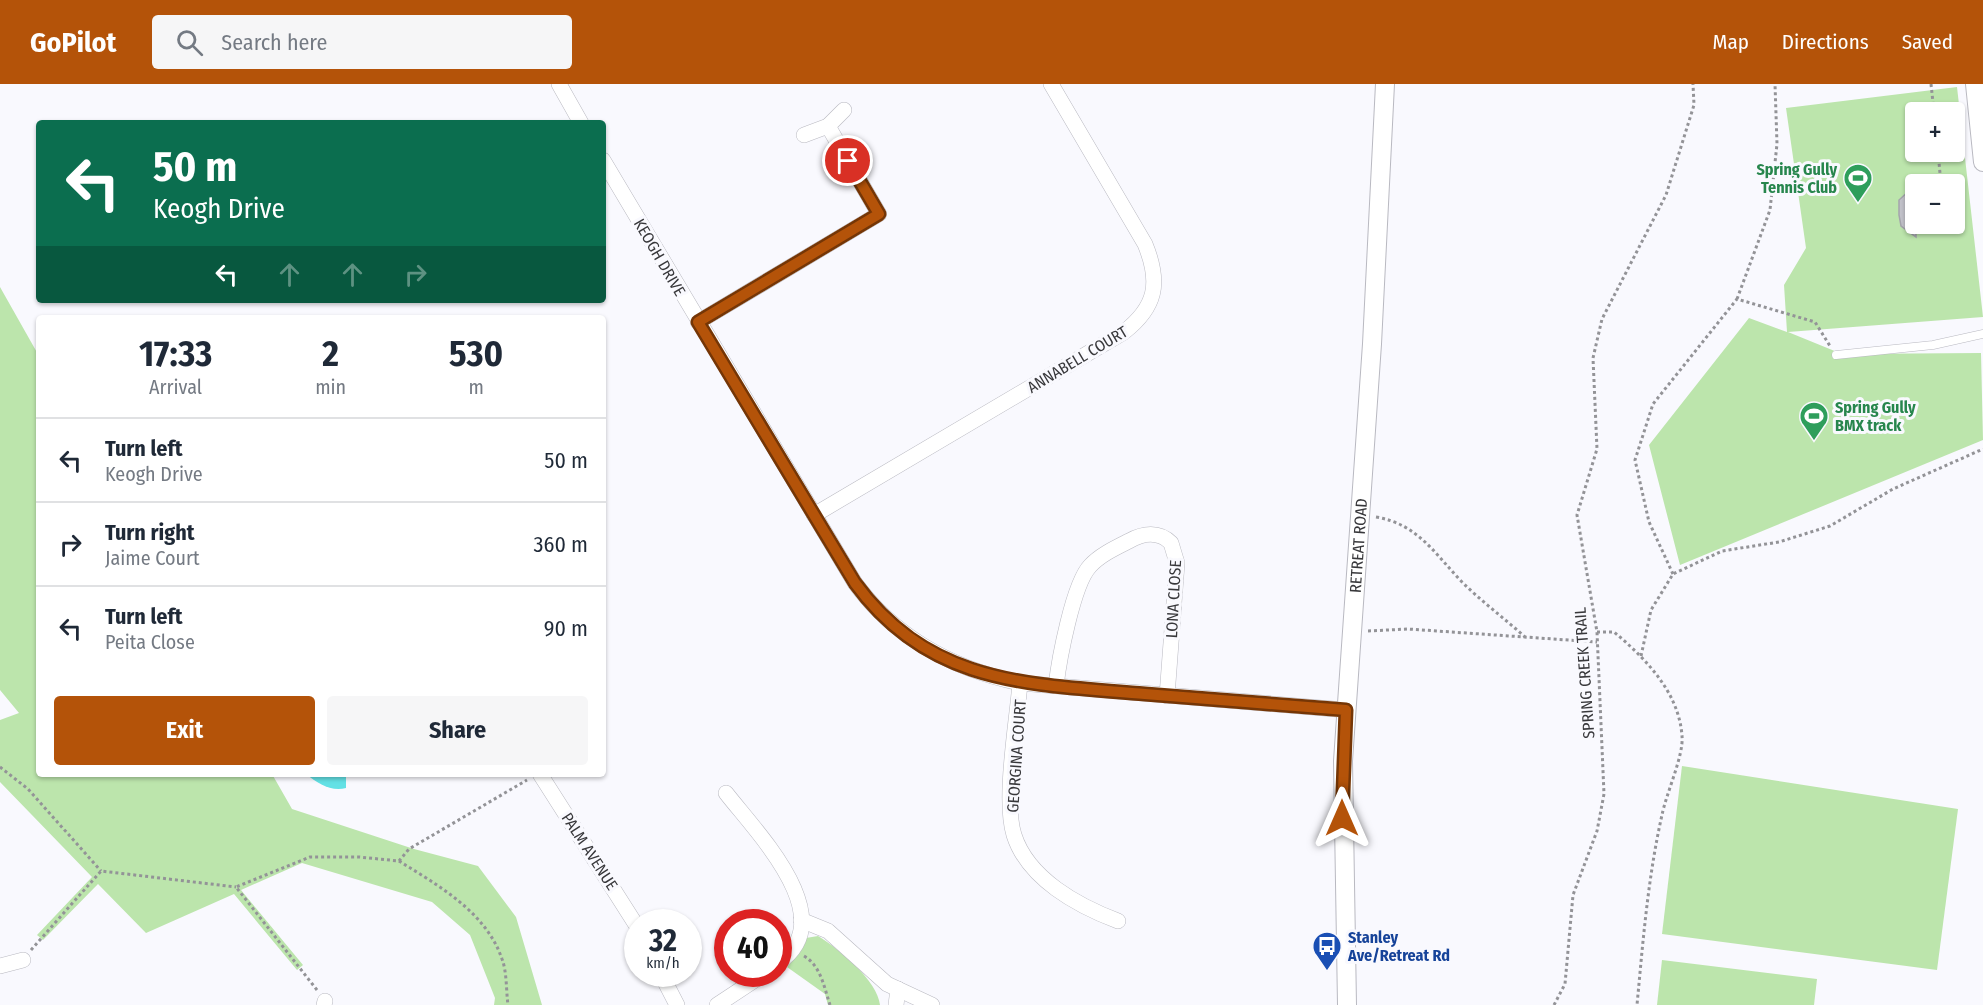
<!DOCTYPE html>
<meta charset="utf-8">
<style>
body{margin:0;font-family:"Fira Sans Condensed",sans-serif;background:#f6f6f7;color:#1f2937;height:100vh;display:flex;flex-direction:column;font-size:22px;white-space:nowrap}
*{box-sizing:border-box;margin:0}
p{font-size:20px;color:#747a83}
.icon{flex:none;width:33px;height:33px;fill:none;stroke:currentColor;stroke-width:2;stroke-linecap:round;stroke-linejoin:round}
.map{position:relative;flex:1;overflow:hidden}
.side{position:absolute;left:36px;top:231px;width:570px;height:462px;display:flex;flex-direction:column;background:#fff;border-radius:6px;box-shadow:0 2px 4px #0004}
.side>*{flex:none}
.guide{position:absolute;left:36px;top:36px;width:570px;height:183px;border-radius:6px;box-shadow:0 2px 4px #0004;background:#0b6e4f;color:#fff;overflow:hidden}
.tools{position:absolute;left:1905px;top:18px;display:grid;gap:12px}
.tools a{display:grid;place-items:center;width:60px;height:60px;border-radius:6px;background:#fff;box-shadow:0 2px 4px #0004;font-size:30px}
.speed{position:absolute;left:624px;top:825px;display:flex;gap:12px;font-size:30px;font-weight:700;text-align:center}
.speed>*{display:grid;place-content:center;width:78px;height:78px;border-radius:50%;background:#fff;box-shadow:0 2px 4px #0004;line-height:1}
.speed small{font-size:15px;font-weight:400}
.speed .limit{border:9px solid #d22;background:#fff;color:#111}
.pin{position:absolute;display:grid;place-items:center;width:51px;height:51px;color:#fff;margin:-26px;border:3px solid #fff;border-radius:50%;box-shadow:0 2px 6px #0007}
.me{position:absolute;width:66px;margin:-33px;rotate:0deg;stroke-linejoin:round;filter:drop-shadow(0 0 4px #0008)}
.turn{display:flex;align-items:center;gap:21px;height:126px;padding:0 18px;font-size:27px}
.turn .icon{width:78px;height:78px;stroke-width:2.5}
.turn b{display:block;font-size:42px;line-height:51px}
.lanes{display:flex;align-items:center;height:57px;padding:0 18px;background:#0003;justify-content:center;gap:30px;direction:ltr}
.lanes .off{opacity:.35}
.eta{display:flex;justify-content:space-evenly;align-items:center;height:102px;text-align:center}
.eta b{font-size:36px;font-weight:700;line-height:42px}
.primary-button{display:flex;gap:12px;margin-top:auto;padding:12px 18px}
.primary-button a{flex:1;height:69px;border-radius:6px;background:#b45309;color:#fff;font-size:24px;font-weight:700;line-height:69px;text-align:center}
.primary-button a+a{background:#f6f6f7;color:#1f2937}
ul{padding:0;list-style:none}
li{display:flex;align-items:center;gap:18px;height:84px;padding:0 18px;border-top:2px solid #e0e1e3}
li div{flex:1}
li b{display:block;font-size:22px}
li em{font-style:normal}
header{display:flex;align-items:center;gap:36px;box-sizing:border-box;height:84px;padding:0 30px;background:#b45309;color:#fff}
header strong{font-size:28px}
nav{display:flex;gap:33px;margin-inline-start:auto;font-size:21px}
.search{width:420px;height:54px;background:#f6f6f7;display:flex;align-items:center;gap:15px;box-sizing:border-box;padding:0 21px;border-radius:6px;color:#747a83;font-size:22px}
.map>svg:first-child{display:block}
.green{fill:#bce5ac;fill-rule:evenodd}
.water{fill:#63e1e5}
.building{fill:#c2c2ca;stroke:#a4a4ac;stroke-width:1.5}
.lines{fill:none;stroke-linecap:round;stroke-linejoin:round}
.service-casing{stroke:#b9b9c1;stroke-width:9}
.minor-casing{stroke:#b9b9c1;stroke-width:16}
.tertiary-casing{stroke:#b9b9c1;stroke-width:20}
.path{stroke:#939397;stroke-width:3;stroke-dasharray:3 3;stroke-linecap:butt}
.service{stroke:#fff;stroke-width:8}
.minor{stroke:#fff;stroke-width:15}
.tertiary{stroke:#fff;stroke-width:18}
.route-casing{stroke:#753606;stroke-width:15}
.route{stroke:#b45309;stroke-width:10}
.labels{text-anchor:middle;stroke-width:6;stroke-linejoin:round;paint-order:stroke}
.leisure-label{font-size:16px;font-weight:bold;fill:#27864d;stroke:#f9f9fe;text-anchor:end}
.street-label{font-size:16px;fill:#38383b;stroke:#f9f9fe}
.transit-label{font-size:16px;font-weight:bold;fill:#164399;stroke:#f9f9fe;text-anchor:start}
</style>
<header>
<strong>GoPilot</strong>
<div class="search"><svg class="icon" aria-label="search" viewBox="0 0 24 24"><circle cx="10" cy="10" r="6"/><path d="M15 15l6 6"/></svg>Search here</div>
<nav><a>Map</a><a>Directions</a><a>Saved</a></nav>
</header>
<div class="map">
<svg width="1983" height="921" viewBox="0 0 1983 921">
<rect width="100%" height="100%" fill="#f9f9fe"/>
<g class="green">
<path d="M1957 3 1983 233 1788 248 1842 270 1981 269 1983 356 1680 481 1649 361 1749 234 1787 248 1784 201 1806 164 1786 24ZM1916 28H1954V68H1916ZM1916 100H1954V140H1916Z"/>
<polygon points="0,203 39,272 39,690 272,690 292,725 414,765 478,782 516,833 542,921 494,921 495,914 470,851 432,818 302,779 241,806 303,881 297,886 234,810 146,849 98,800 43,856 37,851 92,793 0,698 0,636 19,629 0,606"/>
<polygon points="1682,682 1958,725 1937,886 1662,850"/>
<path d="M818 852C838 864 878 897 880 921H828L825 910 787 883 799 869 806 854Z"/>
<polygon points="1662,876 1817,895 1814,921 1657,921"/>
</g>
<path class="water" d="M306 690H346V704C331 708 317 699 306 690Z"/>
<polygon class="building" points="1909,107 1916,112 1916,153 1901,142 1899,131 1899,116"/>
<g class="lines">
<g class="service-casing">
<polyline id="service" points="1836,271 1933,261 1983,250"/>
</g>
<g class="minor-casing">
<g id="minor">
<polyline points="559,0 581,39"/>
<polyline points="804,51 828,42 844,26"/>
<path d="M603 76 855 499C896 555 953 585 1020 599L1346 626"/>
<polyline points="698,238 879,130 828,42"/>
<path d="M814 431 1124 248C1156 223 1161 199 1145 160L1051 0"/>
<path d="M1020 599C1017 638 1003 716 1014 751 1028 795 1078 822 1118 837"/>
<path d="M1056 602C1059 576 1073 500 1090 482 1100 471 1115 464 1129 457 1143 449 1159 447 1171 459L1177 479 1167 612"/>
<polyline points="540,690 638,844"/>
<path d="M726 709C757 749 843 835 778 879"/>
<polyline points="801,836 828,847 887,900 932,921"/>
<polyline points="0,882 23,876"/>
<polyline points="661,890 677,921"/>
<polyline points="324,921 325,917"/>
<polyline points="717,921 764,890"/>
<polyline points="896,921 898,905"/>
</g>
</g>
<g class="tertiary-casing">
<g id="tertiary">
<polyline points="1975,0 1983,78"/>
<path id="s1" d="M1347 921 1343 677 1372 260 1385 0"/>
</g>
</g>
<g class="path">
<polyline points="1931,0 1934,28"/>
<polyline points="1938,68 1941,100"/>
<polyline points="1737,215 1770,126 1777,60 1775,0"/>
<path d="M1376 433C1418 440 1435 470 1462 498 1481 517 1504 534 1525 553"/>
<polyline points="1673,490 1649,438 1635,376 1653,320 1737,215 1815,238 1830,262"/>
<polyline points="1368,547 1408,545 1597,558"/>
<path d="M1597 548H1614C1645 574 1679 608 1682 652 1684 671 1666 710 1662 731 1648 793 1643 857 1637 921"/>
<polyline points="1641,572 1651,526 1673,490 1722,467 1779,458 1830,442 1893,405 1983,365"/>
<polyline points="0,683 28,705 101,787"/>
<path d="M399 777C439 802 486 828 502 875 507 888 506 906 508 921"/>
<polyline points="31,866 101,787 236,803"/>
<path d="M804 872C821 882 824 903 830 921"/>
<polyline points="317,906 236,803 310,773 359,773 399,777 409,765 527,696"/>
<polyline points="1554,921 1565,900 1573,811 1597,747 1604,710 1597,548 1577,431 1597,365 1593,274 1602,235 1666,111 1694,21 1693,0"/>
</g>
<use href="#service" class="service"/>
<use href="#minor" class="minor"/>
<use href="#tertiary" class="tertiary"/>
</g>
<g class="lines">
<g class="route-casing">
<path id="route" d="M848 77 879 130 698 238 855 499C930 602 1031 600 1145 610 1212 615 1279 621 1346 626L1342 734"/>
</g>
<use href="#route" class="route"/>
</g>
<defs>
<g id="stadium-pin" transform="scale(1.5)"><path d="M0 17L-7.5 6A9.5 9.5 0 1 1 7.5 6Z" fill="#2e9e5b" stroke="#f9f9fe"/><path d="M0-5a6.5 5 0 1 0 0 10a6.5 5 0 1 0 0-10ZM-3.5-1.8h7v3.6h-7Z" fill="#fff"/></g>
<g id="bus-pin" transform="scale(1.5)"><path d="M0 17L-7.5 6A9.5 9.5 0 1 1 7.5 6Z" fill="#1a4fb4" stroke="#f9f9fe"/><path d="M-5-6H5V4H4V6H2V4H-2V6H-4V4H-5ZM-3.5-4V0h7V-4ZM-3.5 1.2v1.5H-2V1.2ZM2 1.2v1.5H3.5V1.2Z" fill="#fff"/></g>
</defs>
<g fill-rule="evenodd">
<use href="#stadium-pin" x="1858" y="94"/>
<use href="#stadium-pin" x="1814" y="332"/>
<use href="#bus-pin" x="1327" y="862"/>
</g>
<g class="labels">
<g class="leisure-label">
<text x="1837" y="91">Spring Gully<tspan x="1837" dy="18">Tennis Club</tspan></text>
<text x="1835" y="329" text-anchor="start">Spring Gully<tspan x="1835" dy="18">BMX track</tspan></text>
</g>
<g class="street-label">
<text transform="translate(660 173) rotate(60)" y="6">KEOGH DRIVE</text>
<text transform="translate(1077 275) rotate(-31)" y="6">ANNABELL COURT</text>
<text dy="6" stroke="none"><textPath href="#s1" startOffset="460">RETREAT ROAD</textPath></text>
<text transform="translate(1173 515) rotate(-87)" y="6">LONA CLOSE</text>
<text transform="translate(1584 589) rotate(-94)" y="6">SPRING CREEK TRAIL</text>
<text transform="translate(1016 672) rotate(-86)" y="6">GEORGINA COURT</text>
<text transform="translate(590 767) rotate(57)" y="6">PALM AVENUE</text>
</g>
<g class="transit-label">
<text x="1348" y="859">Stanley<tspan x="1348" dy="18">Ave/Retreat Rd</tspan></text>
</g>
</g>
</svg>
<div class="tools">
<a>+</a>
<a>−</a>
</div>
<div class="speed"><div>32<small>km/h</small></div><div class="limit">40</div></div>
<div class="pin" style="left:848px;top:77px;background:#d93025"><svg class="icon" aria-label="arrive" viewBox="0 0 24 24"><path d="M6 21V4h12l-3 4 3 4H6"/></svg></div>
<svg class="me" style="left:1342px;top:734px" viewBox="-20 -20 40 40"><path d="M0-17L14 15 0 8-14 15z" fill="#b45309" stroke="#fff" stroke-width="4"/></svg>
<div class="guide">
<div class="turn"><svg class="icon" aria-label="left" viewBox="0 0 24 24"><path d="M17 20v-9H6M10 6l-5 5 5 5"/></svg><div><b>50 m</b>Keogh Drive</div></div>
<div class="lanes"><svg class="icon" aria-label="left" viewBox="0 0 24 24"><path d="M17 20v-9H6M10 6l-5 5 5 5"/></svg><svg class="icon off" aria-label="ahead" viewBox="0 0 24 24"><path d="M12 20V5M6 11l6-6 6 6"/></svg><svg class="icon off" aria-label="ahead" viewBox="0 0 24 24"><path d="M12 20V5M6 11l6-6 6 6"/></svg><svg class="icon off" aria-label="right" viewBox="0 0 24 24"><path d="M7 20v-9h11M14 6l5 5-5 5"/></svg></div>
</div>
<section class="side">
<div class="eta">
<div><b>17:33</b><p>Arrival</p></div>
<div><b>2</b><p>min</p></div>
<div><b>530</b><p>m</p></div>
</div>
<ul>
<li><svg class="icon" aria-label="left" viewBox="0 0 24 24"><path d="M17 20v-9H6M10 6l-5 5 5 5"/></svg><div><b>Turn left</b><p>Keogh Drive</p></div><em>50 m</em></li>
<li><svg class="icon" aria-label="right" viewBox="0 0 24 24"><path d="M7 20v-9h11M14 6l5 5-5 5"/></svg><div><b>Turn right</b><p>Jaime Court</p></div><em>360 m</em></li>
<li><svg class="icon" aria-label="left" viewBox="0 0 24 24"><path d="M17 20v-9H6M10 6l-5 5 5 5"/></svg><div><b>Turn left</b><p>Peita Close</p></div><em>90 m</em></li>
</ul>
<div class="primary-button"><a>Exit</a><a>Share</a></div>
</section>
</div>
